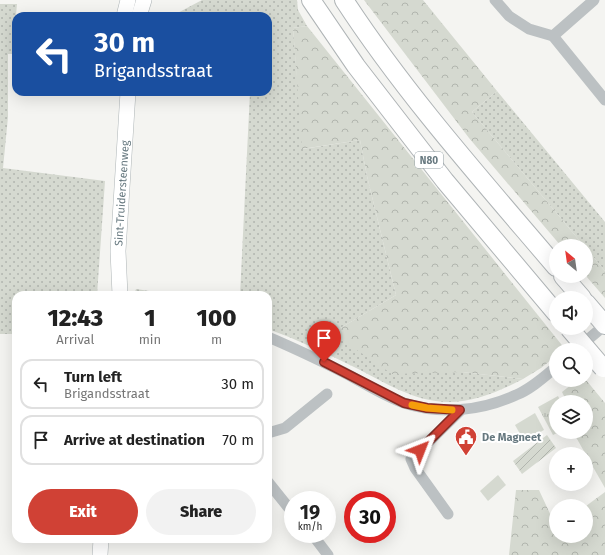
<!DOCTYPE html>
<meta charset="utf-8">
<style>
body{margin:0;font-family:"Fira Sans",sans-serif;background:#f2f2f2;color:#222;height:100vh;display:flex;flex-direction:column;font-size:15px;white-space:nowrap}
*{box-sizing:border-box;margin:0}
p{font-size:13px;color:#767676}
.icon{flex:none;width:22px;height:22px;fill:none;stroke:currentColor;stroke-width:2;stroke-linecap:round;stroke-linejoin:round}
.map{position:relative;flex:1;overflow:hidden}
.drawer{position:absolute;left:12px;top:291px;width:260px;height:252px;display:flex;flex-direction:column;background:#fff;border-radius:12px;box-shadow:0 4px 16px #0002}
.drawer>*{flex:none}
.hud{position:absolute;left:12px;top:12px;width:260px;height:84px;border-radius:12px;box-shadow:0 4px 16px #0002;background:#1a4fa0;color:#fff;overflow:hidden}
.needle{width:26px;rotate:331deg}
.buttons{position:absolute;left:549px;top:239px;display:grid;gap:8px}
.buttons a{display:grid;place-items:center;width:44px;height:44px;border-radius:50%;background:#fff;box-shadow:0 4px 16px #0002;font-size:20px}
.speed{position:absolute;left:284px;top:491px;display:flex;gap:8px;font-size:20px;font-weight:700;text-align:center}
.speed>*{display:grid;place-content:center;width:52px;height:52px;border-radius:50%;background:#fff;box-shadow:0 4px 16px #0002;line-height:1}
.speed small{font-size:10px;font-weight:400}
.speed .limit{border:6px solid #d22;background:#fff;color:#111}
.pin{position:absolute;display:grid;place-items:center;width:34px;height:34px;color:#fff;margin:-41px -17px;border-radius:50% 50% 50% 0;rotate:-45deg;box-shadow:0 0 4px #0007}
.pin .icon{rotate:45deg}
.me{position:absolute;width:44px;margin:-22px;rotate:45deg;stroke-linejoin:round;filter:drop-shadow(0 0 3px #0008)}
.turn{display:flex;align-items:center;gap:14px;height:84px;padding:0 16px;font-size:18px}
.turn .icon{width:52px;height:52px;stroke-width:2.5}
.turn b{display:block;font-size:28px;line-height:34px}
.eta{display:flex;justify-content:space-evenly;align-items:center;height:68px;text-align:center}
.eta b{font-size:24px;font-weight:800;line-height:28px}
.action{display:flex;gap:8px;margin-top:auto;padding:8px 16px}
.action a{flex:1;height:46px;border-radius:24px;background:#d04135;color:#fff;font-size:16px;font-weight:800;line-height:46px;text-align:center}
.action a+a{background:#f2f2f2;color:#222}
ul{padding:0;list-style:none}
li{display:flex;align-items:center;gap:12px;height:50px;margin:0 8px 6px;padding:0 8px;border:2px solid #e0e0e0;border-radius:12px}
li div{flex:1}
li b{display:block;font-size:15px}
li em{font-style:normal}
.map>svg:first-child{display:block}
.grass{fill:url(#grass-dots)}
.forest{fill:url(#forest-crowns)}
.park{fill:url(#park-tufts)}
.garden{fill:url(#garden-furrows)}
.pitch{fill:#d5d9d0}
.lines{fill:none;stroke-linecap:round;stroke-linejoin:round}
.secondary-casing{stroke:#aeb5b7;stroke-width:16}
.trunk-casing{stroke:#afb4b6;stroke-width:20}
.minor{stroke:#bcc1c3;stroke-width:11}
.secondary{stroke:#fff;stroke-width:15}
.trunk{stroke:#fff;stroke-width:18}
.trunk-bridge-casing{stroke:#afb4b6;stroke-width:20;stroke-linecap:butt}
.trunk-bridge{stroke:#fff;stroke-width:18}
.route-casing{stroke:#872a22;stroke-width:10}
.route{stroke:#d04135;stroke-width:7}
.slow{stroke:#f59e0b;stroke-width:7}
.labels{text-anchor:middle;stroke-width:4;stroke-linejoin:round;paint-order:stroke}
.shield{fill:#fff;stroke:#94a0a5;stroke-width:1}
.shield-label{font-size:10px;font-weight:bold;fill:#66787f}
.street-label{font-size:11px;fill:#66787f;stroke:#fff}
.poi-label{font-size:11px;font-weight:bold;fill:#66787f;stroke:#fff;text-anchor:start}
</style>
<div class="map">
<svg width="605" height="555" viewBox="0 0 605 555">
<defs>
<pattern id="grass-dots" width="8" height="8" patternUnits="userSpaceOnUse"><rect width="8" height="8" fill="#d5d9d0"/><path d="M2 2h.1M6 6h.1" fill="none" stroke="#b1b5ae" stroke-width="1.8" stroke-linecap="round"/></pattern>
<pattern id="forest-crowns" width="20" height="18" patternUnits="userSpaceOnUse"><rect width="20" height="18" fill="#d5d9d0"/><path d="M2 6a3 3 0 1 1 6 0M12 15a3 3 0 1 1 6 0" fill="none" stroke="#b1b5ae"/></pattern>
<pattern id="park-tufts" width="24" height="20" patternUnits="userSpaceOnUse"><rect width="24" height="20" fill="#d5d9d0"/><path d="M3 7l-1-3M5 7V3M7 7l1-3M15 17l-1-3M17 17v-4M19 17l1-3" fill="none" stroke="#b1b5ae"/></pattern>
<pattern id="garden-furrows" width="10" height="10" patternUnits="userSpaceOnUse"><rect width="10" height="10" fill="#d5d9d0"/><path d="M-1 1l2-2M0 10L10 0M9 11l2-2" fill="none" stroke="#b1b5ae"/></pattern>
</defs>
<rect width="100%" height="100%" fill="#f4f4f1"/>
<g class="grass">
<path d="M202 0H297L298 10 307 26 293 28 303 149 360 140 367 176 396 295 332 333 462 372 523 379C500 391 475 402 448 402 415 402 384 382 354 367 326 353 298 340 268 329V295H240L250 92H268V16H172Z"/>
<polygon points="0,4 17,4 16,15 20,16 16,16 16,54 8,54 8,117 3,168 105,181 97,295 16,295 16,334 0,334"/>
<polygon points="497,91 605,222 605,271 586,248 586,246 584,246 472,112"/>
<polygon points="136,289 176,295 134,295"/>
</g>
<g class="forest">
<polygon points="364,0 423,0 497,91 472,112 584,246 561,246 469,138"/>
<polygon points="307,26 565,349 556,350 556,356 541,368 523,379 462,372 392,374 332,333 396,295 367,176 360,140 302,149 293,28"/>
<polygon points="586,248 605,271 605,298 586,276"/>
<polygon points="577,380 586,380 605,403 605,488 573,432 586,432 586,402 567,402 562,392"/>
<polygon points="516,490 539,490 552,518 556,517 556,536 586,536 586,506 605,492 605,555 509,555"/>
</g>
<polygon class="park" points="558,396 561,402 556,402 556,432 559,432 553,435 538,407"/>
<polygon class="garden" points="547,435 556,448 522,474 513,461"/>
<g class="pitch">
<polygon points="535,413 544,430 524,441 515,425"/>
<polygon points="498,475 506,485 488,501 480,491"/>
</g>
<g class="lines">
<g class="secondary-casing">
<g id="secondary">
<polyline points="124,16 128,0"/>
<polyline points="139,16 144,0"/>
<path id="s1" d="M120 295 118 251 128 92"/>
<polyline points="100,555 101,539"/>
</g>
</g>
<g class="trunk-casing">
<g id="trunk">
<polyline points="311,0 356,66 445,181 556,313"/>
<path d="M344 0C406 95 483 181 556 267"/>
<polyline points="563,276 582,298"/>
<polyline points="586,303 605,325"/>
</g>
</g>
<g class="minor">
<polyline points="495,0 509,16 529,29 553,36 605,100"/>
<polyline points="553,36 594,0"/>
<path d="M268 337C294 348 319 360 345 373 364 383 384 396 404 403 441 415 481 411 516 395 531 389 544 377 556 367"/>
<polyline points="578,348 605,325"/>
<polyline points="268,433 285,428 327,394"/>
<polyline points="268,482 288,507 293,512"/>
<polyline points="448,514 415,468 411,459 460,411"/>
<polyline points="312,534 328,555"/>
</g>
<use href="#secondary" class="secondary"/>
<use href="#trunk" class="trunk"/>
<g class="trunk-bridge-casing">
<polyline id="trunk-bridge" points="569,328 603,368"/>
</g>
<use href="#trunk-bridge" class="trunk-bridge"/>
</g>
<g class="lines">
<g class="route-casing">
<polyline id="route" points="324,362 404,403 427,408 460,410 420,450"/>
</g>
<use href="#route" class="route"/>
<polyline class="slow" points="412,405 427,408 452,410"/>
</g>
<defs>
<g id="civic-pin" transform="scale(1.15)"><path d="M0 17L-7.5 6A9.5 9.5 0 1 1 7.5 6Z" fill="#d04135" stroke="#fff"/><path d="M-.6-6.5H3V-4.5H.6V-3L4-1V1h2V6H-6V1h2V-1L-.6-3ZM-1.2 2.5V6h2.4V2.5Z" fill="#fff"/></g>
</defs>
<g fill-rule="evenodd">
<use href="#civic-pin" x="466" y="437"/>
</g>
<g class="labels">
<rect class="shield" x="415" y="152" width="28" height="16" rx="3"/>
<g class="shield-label">
<text x="429" y="164">N80</text>
</g>
<g class="street-label">
<text dy="4" stroke="none"><textPath href="#s1" startOffset="102">Sint-Truidersteenweg</textPath></text>
</g>
<g class="poi-label">
<text x="482" y="441">De Magneet</text>
</g>
</g>
</svg>
<div class="buttons">
<a><svg class="needle" viewBox="-14 -14 28 28"><path d="M0-13l5 13h-10z" fill="#e53935"/><path d="M0 13l5-13h-10z" fill="#767676"/></svg></a>
<a><svg class="icon" aria-label="sound" viewBox="0 0 24 24"><path d="M4 9h4l5-4v14l-5-4H4zM17 9q2 3 0 6"/></svg></a>
<a><svg class="icon" aria-label="search" viewBox="0 0 24 24"><circle cx="10" cy="10" r="6"/><path d="M15 15l6 6"/></svg></a>
<a><svg class="icon" aria-label="layers" viewBox="0 0 24 24"><path d="M12 4l9 5-9 5-9-5zM3 14l9 5 9-5"/></svg></a>
<a>+</a>
<a>−</a>
</div>
<div class="speed"><div>19<small>km/h</small></div><div class="limit">30</div></div>
<div class="pin" style="left:324px;top:362px;background:#d93025"><svg class="icon" aria-label="arrive" viewBox="0 0 24 24"><path d="M6 21V4h12l-3 4 3 4H6"/></svg></div>
<svg class="me" style="left:420px;top:450px" viewBox="-20 -20 40 40"><path d="M0-17L14 15 0 8-14 15z" fill="#d04135" stroke="#fff" stroke-width="4"/></svg>
<div class="hud">
<div class="turn"><svg class="icon" aria-label="left" viewBox="0 0 24 24"><path d="M17 20v-9H6M10 6l-5 5 5 5"/></svg><div><b>30 m</b>Brigandsstraat</div></div>
</div>
<section class="drawer">
<div class="eta">
<div><b>12:43</b><p>Arrival</p></div>
<div><b>1</b><p>min</p></div>
<div><b>100</b><p>m</p></div>
</div>
<ul>
<li><svg class="icon" aria-label="left" viewBox="0 0 24 24"><path d="M17 20v-9H6M10 6l-5 5 5 5"/></svg><div><b>Turn left</b><p>Brigandsstraat</p></div><em>30 m</em></li>
<li><svg class="icon" aria-label="arrive" viewBox="0 0 24 24"><path d="M6 21V4h12l-3 4 3 4H6"/></svg><div><b>Arrive at destination</b></div><em>70 m</em></li>
</ul>
<div class="action"><a>Exit</a><a>Share</a></div>
</section>
</div>
